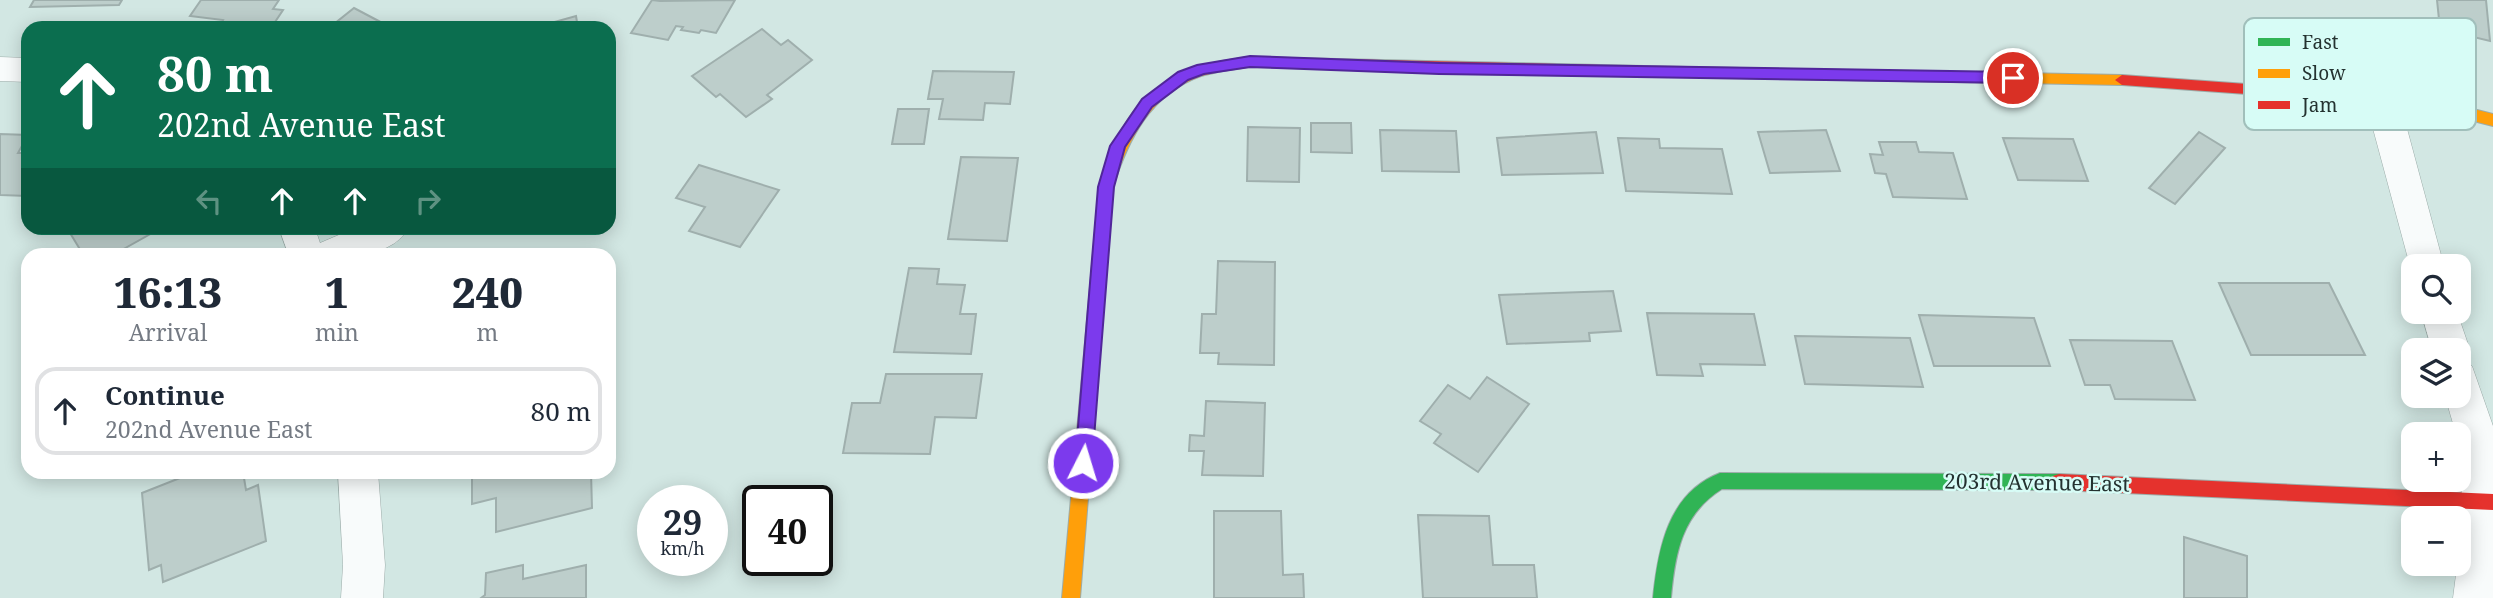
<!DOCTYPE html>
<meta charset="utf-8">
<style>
body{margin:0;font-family:"Noto Serif",serif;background:#f6f6f7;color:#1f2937;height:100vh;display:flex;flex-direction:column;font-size:26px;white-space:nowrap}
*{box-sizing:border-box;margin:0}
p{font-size:23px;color:#747a83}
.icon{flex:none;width:38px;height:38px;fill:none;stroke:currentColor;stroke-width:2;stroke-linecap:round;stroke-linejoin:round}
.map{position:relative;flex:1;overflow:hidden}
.details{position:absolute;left:21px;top:248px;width:595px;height:231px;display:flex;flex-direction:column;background:#fff;border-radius:21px;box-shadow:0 4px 18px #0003}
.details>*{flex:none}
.guide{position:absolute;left:21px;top:21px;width:595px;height:214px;border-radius:21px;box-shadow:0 4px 18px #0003;background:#0b6e4f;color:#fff;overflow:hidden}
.buttons{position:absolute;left:2401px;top:254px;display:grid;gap:14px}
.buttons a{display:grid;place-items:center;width:70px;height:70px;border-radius:14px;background:#fff;box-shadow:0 4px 18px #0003;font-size:35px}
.speed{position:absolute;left:637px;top:485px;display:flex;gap:14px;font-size:35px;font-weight:700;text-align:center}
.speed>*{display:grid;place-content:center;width:91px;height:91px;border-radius:50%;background:#fff;box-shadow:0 4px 18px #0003;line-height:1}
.speed small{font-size:18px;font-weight:400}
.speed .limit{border:4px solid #111;border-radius:10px;background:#fff;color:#111}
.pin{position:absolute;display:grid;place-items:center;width:60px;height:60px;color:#fff;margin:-30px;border:4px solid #fff;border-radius:50%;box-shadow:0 2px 7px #0007}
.me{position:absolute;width:77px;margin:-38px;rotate:5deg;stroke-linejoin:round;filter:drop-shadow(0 0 5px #0008)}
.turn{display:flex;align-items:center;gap:24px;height:147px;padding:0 21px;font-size:32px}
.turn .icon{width:91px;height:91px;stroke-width:2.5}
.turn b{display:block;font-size:49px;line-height:60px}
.lanes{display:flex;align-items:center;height:66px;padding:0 21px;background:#0003;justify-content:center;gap:35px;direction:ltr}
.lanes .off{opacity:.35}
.eta{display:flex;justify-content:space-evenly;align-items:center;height:119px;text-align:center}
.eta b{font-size:42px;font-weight:800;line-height:49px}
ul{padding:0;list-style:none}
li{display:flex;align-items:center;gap:21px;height:88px;margin:0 14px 10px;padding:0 7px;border:4px solid #e0e1e3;border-radius:21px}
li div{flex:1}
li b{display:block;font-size:26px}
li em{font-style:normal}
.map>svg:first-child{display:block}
.building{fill:#bdcecb;stroke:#9fafad;stroke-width:2}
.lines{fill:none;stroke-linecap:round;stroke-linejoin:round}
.street-casing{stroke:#9caca9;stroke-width:1}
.fast-casing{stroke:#9caca9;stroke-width:2}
.slow-casing{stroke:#9caca9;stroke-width:2}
.jam-casing{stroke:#9caca9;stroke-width:2}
.street{fill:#f8fbfb;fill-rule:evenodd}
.fast{fill:#30b455;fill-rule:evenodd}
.slow{fill:#ff9f0a;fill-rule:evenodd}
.jam{fill:#e5322d;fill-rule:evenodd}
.route{fill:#7c3aed;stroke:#51269a;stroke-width:2}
.labels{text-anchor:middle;stroke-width:5;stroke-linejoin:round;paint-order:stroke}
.street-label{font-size:21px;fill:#243230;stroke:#d7fcf6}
.key{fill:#d7fcf6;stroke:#a1bfbb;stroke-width:2}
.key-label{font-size:19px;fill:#243230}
</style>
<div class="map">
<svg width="2493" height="598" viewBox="0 0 2493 598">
<rect width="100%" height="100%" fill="#d2e7e3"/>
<g class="building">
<polygon points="34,0 122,0 119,5 30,7"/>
<polygon points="201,0 279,0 273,9 283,10 271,28 218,28 223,20 190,16"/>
<polygon points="652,0 660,1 735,0 716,33 701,30 699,33 681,30 683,27 676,26 668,40 631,33"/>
<polygon points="2437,0 2486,0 2490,41 2440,29"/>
<polygon points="354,8 390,27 329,28"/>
<polygon points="576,16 578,28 540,28 540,26"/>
<polygon points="762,29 781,45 788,40 812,60 767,95 772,99 746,117 720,94 716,97 692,76"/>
<polygon points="933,71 1014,72 1010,104 985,103 983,120 939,119 943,99 928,99"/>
<polygon points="898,109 929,109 924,144 892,144"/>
<polygon points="1311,123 1351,123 1352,153 1311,152"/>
<polygon points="1248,127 1300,128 1299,182 1247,181"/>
<polygon points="1380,130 1456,131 1459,172 1382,171"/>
<polygon points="1826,130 1840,171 1770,173 1758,132"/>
<polygon points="1596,132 1603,173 1502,175 1497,138"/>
<polygon points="2199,132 2225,148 2175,204 2149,188"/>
<polygon points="0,134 28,135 18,153 28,153 28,196 0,195"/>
<polygon points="1618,138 1659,139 1660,148 1722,149 1732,194 1626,191"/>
<polygon points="2003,138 2073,139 2088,181 2018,180"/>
<polygon points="1879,142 1916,142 1919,152 1953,153 1967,199 1893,197 1886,174 1875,173 1870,154 1883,155"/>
<polygon points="961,157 1018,158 1007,241 948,239"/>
<polygon points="699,165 779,190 740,247 689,231 705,207 676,198"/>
<polygon points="67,228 161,228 111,256 84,256"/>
<polygon points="1218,261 1275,262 1274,365 1218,364 1219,353 1200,353 1202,314 1216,314"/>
<polygon points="909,268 939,269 937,284 965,285 960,314 976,314 971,354 894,352"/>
<polygon points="2219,283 2329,283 2365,355 2251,355"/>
<polygon points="1613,291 1621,331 1589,333 1590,341 1507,344 1499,295"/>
<polygon points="1647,313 1754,314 1765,365 1700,364 1703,376 1657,375"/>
<polygon points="1919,315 2034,318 2050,366 1934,366"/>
<polygon points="1795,336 1910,338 1923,387 1805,384"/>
<polygon points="2070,340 2172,341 2195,400 2115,399 2110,385 2085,385"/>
<polygon points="886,374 982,374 976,418 935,417 930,454 843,453 852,403 880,403"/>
<polygon points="1487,377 1529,404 1478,472 1434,443 1441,434 1420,421 1448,385 1470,399"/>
<polygon points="1206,401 1265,403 1263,476 1202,475 1204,451 1189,451 1190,435 1204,436"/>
<polygon points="195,472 243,472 246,490 258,485 266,541 163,582 161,565 149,570 142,493"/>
<polygon points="472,472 567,472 567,476 591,472 592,508 496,532 496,498 472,504"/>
<polygon points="1214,511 1281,511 1283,575 1303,574 1304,598 1214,598"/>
<polygon points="1418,515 1489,516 1493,565 1534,565 1537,598 1423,598"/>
<polygon points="2184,537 2247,556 2247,598 2184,598"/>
<polygon points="523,565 523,579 586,565 586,598 481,598 485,595 486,573"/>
</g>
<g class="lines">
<g class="street-casing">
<g id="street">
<polygon points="0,57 28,58 28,82 0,81"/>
<polygon points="2382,86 2394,90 2399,99 2444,266 2413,266 2413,277 2365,99 2370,90"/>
<path d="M279 228H315L320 243 355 228H408C390 264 323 256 289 256Z"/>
<polygon points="2421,312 2457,312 2470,350 2462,362 2472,366 2493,426 2493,598 2453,598 2463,520 2459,434 2456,434 2445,396 2459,396 2459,350 2432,350"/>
<polygon points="338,472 378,472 385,565 383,598 341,598 343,565"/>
</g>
</g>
<g class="fast-casing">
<path id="fast" d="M1720 473 2059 474 2065 476 2068 482 2065 488 2059 490 1722 489C1682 514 1675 553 1671 598H1653C1658 549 1668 493 1720 473Z"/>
</g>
<g class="slow-casing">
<g id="slow">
<path d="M1222 61 1227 62 1229 66 1227 70C1218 72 1209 74 1201 76 1150 94 1128 140 1113 187L1080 598H1062L1099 187C1121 115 1146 78 1222 61Z"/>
<polygon points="1688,67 2122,75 2129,80 2122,85 1688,77 1681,72"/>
<polygon points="2345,91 2442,101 2493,114 2493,126 2442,113 2345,101 2338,96"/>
</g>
</g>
<g class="jam-casing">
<g id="jam">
<polygon points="1249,57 1688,67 1695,72 1688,77 1249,67 1222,71 1215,66 1222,61"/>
<polygon points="2122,75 2345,91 2352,96 2345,101 2122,85 2115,80"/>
<polygon points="2059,474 2493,494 2493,510 2059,490 2053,488 2050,482 2053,476"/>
</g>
</g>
<use href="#street" class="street"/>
<use href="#fast" class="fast"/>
<use href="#slow" class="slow"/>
<use href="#jam" class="jam"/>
</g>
<polygon class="route" points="1250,56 1439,63 2013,72 2021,78 2013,83 1439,74 1250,67 1204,74 1188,80 1152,107 1125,147 1114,187 1092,463 1089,468 1077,468 1075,463 1098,187 1110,146 1142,99 1178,72 1197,65"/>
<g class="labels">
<g class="street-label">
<text transform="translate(2037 483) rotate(1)" y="7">203rd Avenue East</text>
</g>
</g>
<rect x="2244" y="18" width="232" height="112" rx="10" class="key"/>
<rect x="2258" y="38" width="32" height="8" fill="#30b455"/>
<rect x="2258" y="69" width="32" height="9" fill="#ff9f0a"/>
<rect x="2258" y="101" width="32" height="8" fill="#e5322d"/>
<g class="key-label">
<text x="2302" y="49">Fast</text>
<text x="2302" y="80">Slow</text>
<text x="2302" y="112">Jam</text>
</g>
</svg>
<div class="buttons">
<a><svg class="icon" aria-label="search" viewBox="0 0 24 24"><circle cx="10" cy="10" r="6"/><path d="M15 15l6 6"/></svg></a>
<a><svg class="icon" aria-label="layers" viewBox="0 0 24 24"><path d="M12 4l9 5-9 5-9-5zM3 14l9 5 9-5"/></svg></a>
<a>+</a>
<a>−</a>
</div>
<div class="speed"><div>29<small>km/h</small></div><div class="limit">40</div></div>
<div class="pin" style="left:2013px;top:78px;background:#d93025"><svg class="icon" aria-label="arrive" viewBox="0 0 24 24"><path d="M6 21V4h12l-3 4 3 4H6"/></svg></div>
<svg class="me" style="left:1083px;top:463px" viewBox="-20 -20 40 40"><circle r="17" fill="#7c3aed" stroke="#fff" stroke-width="3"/><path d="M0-11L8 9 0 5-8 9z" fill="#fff"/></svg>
<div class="guide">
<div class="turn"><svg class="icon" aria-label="ahead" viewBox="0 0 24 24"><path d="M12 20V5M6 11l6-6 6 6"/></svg><div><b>80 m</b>202nd Avenue East</div></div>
<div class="lanes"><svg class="icon off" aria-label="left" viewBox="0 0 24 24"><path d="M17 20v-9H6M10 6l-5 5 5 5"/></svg><svg class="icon" aria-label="ahead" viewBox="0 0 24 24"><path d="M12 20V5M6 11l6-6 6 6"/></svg><svg class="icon" aria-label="ahead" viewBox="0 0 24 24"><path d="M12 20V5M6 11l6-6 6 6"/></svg><svg class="icon off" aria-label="right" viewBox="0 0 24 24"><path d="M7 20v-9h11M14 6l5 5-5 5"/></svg></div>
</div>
<section class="details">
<div class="eta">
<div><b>16:13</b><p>Arrival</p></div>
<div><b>1</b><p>min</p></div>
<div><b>240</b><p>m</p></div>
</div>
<ul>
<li><svg class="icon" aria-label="ahead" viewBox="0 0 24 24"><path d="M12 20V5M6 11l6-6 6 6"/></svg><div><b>Continue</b><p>202nd Avenue East</p></div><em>80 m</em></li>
</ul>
</section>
</div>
